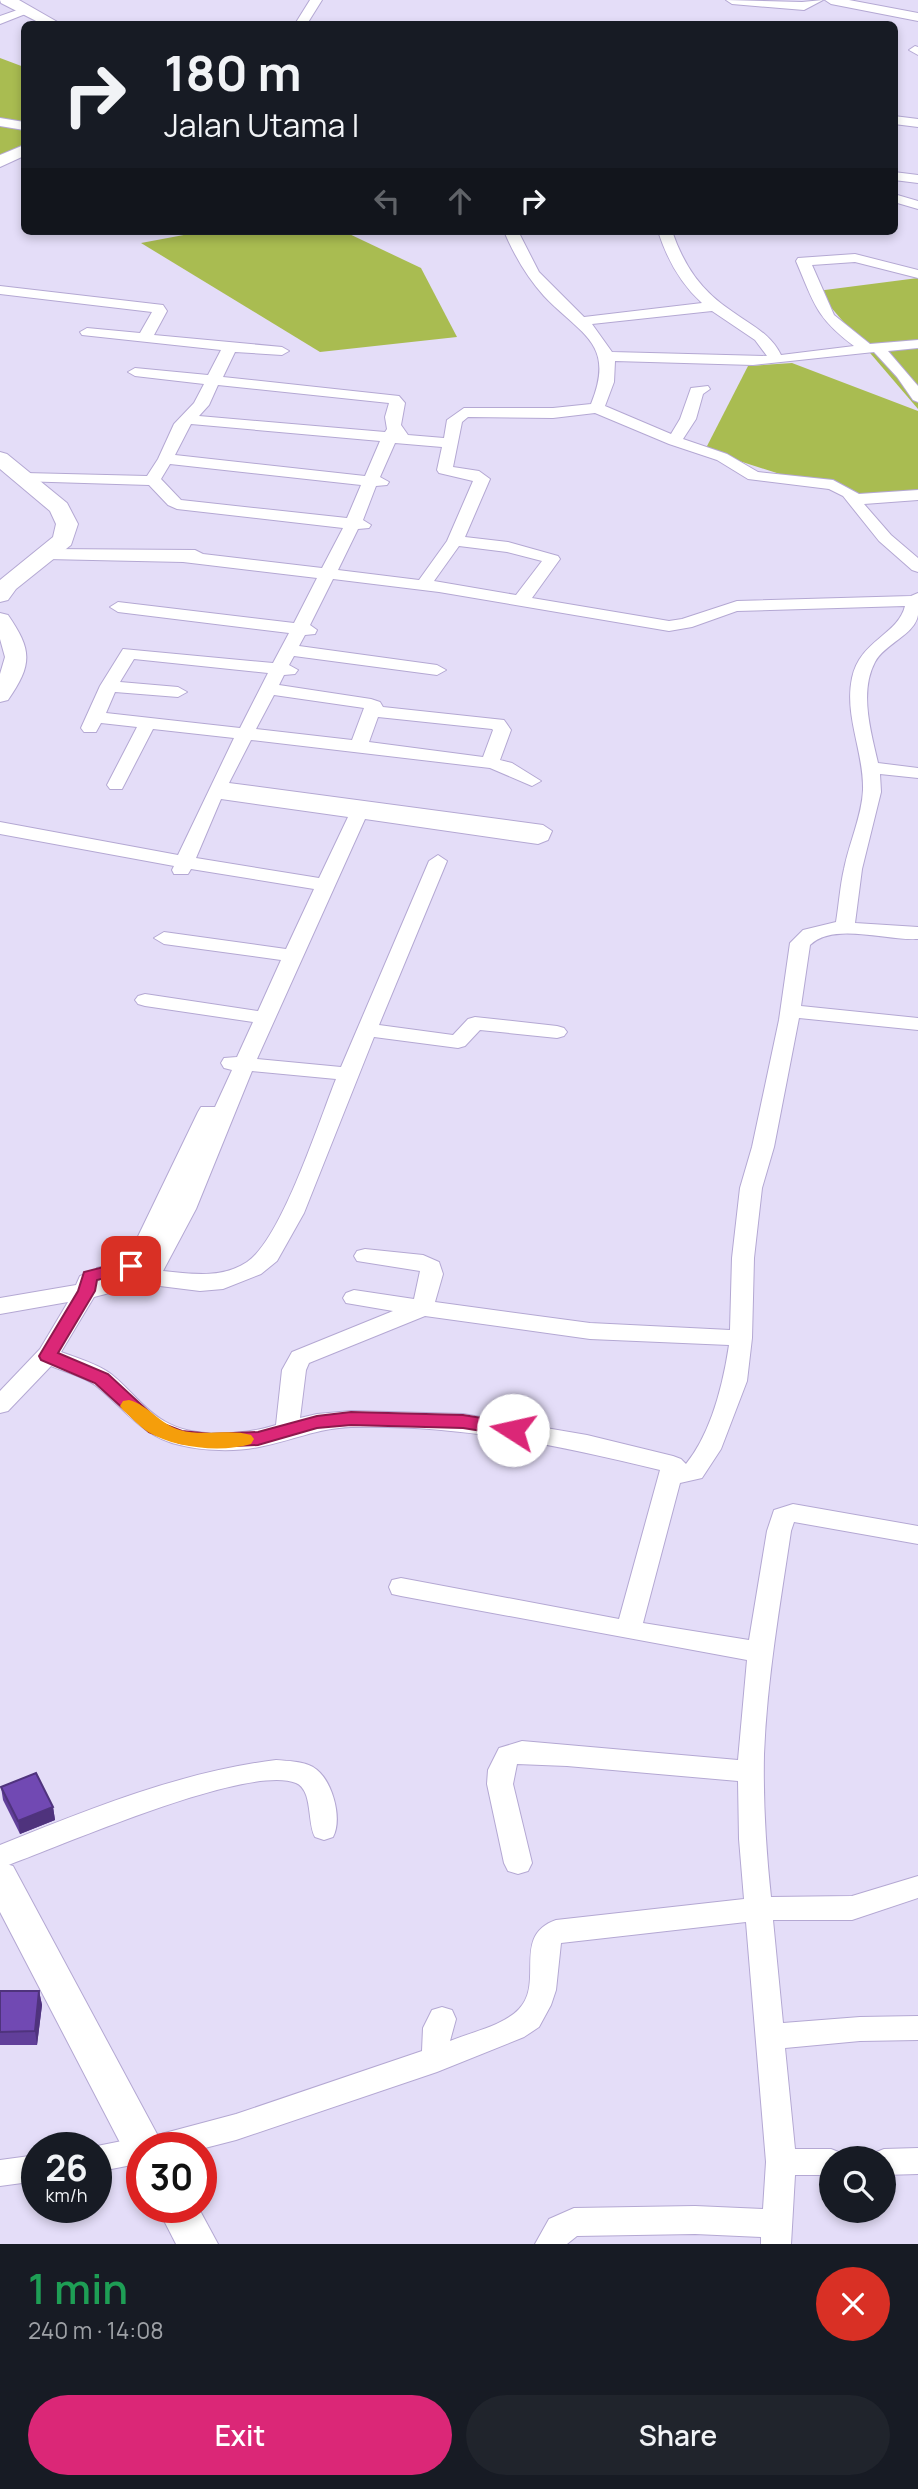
<!DOCTYPE html>
<meta charset="utf-8">
<style>
body{margin:0;font-family:Manrope,sans-serif;background:#20242c;color:#f1f3f6;height:100vh;display:flex;flex-direction:column;font-size:26px;white-space:nowrap}
*{box-sizing:border-box;margin:0}
p{font-size:23px;color:#9ea1a6}
.icon{flex:none;width:38px;height:38px;fill:none;stroke:currentColor;stroke-width:2;stroke-linecap:round;stroke-linejoin:round}
.map{position:relative;height:2244px;overflow:hidden}
.drawer{display:flex;flex-direction:column;background:#171b24;flex:1}
.drawer>*{flex:none}
.hud{position:absolute;left:21px;top:21px;width:877px;height:214px;border-radius:10px;box-shadow:0 4px 10px #0003;background:#171b24;color:#f1f3f6;overflow:hidden}
.fabs{position:absolute;left:819px;top:2146px;display:grid;gap:14px}
.fabs a{display:grid;place-items:center;width:77px;height:77px;border-radius:50%;background:#171b24;box-shadow:0 4px 10px #0003;font-size:35px}
.speed{position:absolute;left:21px;top:2132px;display:flex;gap:14px;font-size:35px;font-weight:700;text-align:center}
.speed>*{display:grid;place-content:center;width:91px;height:91px;border-radius:50%;background:#171b24;box-shadow:0 4px 10px #0003;line-height:1}
.speed small{font-size:18px;font-weight:400}
.speed .limit{border:10px solid #d22;background:#fff;color:#111}
.pin{position:absolute;display:grid;place-items:center;width:60px;height:60px;color:#fff;margin:-30px;border-radius:14px;box-shadow:0 4px 10px #0006}
.me{position:absolute;width:77px;margin:-38px;rotate:280deg;stroke-linejoin:round;filter:drop-shadow(0 0 5px #0008)}
.turn{display:flex;align-items:center;gap:24px;height:147px;padding:0 28px;font-size:32px}
.turn .icon{width:91px;height:91px;stroke-width:2.5}
.turn b{display:block;font-size:49px;line-height:60px}
.lanes{display:flex;align-items:center;height:66px;padding:0 28px;background:#0003;justify-content:center;gap:35px;direction:ltr}
.lanes .off{opacity:.35}
.round{display:grid;place-items:center;flex:none;width:74px;height:74px;border-radius:37px;background:#20242c}
.head{display:flex;align-items:center;justify-content:space-between;height:119px;padding:0 28px}
h1{font-size:42px;font-weight:600;line-height:52px;color:#1e9e55}
.cta{display:flex;gap:14px;margin-top:auto;padding:14px 28px}
.cta a{flex:1;height:80px;border-radius:42px;background:#db2777;color:#fff;font-size:28px;font-weight:600;line-height:80px;text-align:center}
.cta a+a{background:#20242c;color:#f1f3f6}
.map>svg:first-child{display:block}
.green{fill:#a9bc51}
.lines{fill:none;stroke-linecap:round;stroke-linejoin:round}
.street-casing{stroke:#b4a8d3;stroke-width:2}
.secondary-casing{stroke:#b4a8d3;stroke-width:2}
.street{fill:#fff;fill-rule:evenodd}
.secondary{fill:#fff;fill-rule:evenodd}
.wall{fill:#613f9a}
.shaded-wall{fill:#4f337d}
.building{fill:#7149b3;stroke:#4f337d;stroke-width:2}
.route{fill:#db2777;stroke:#8e194d;stroke-width:2}
.slow{fill:#f59e0b}
</style>
<div class="map">
<svg width="918" height="2244" viewBox="0 0 918 2244">
<rect width="100%" height="100%" fill="#e4ddf8"/>
<g class="green">
<polygon points="0,58 24,67 24,151 0,161"/>
<polygon points="205,231 343,231 421,268 457,337 320,352 141,243"/>
<polygon points="918,278 918,409 817,291"/>
<polygon points="792,363 918,411 918,493 858,499 705,450 748,366"/>
</g>
<g class="lines">
<g class="street-casing">
<g id="street">
<polygon points="310,0 322,0 307,24 295,24"/>
<polygon points="726,0 802,2 823,0 804,10 732,4"/>
<polygon points="825,0 849,0 918,13 918,21 831,4"/>
<polygon points="23,8 33,11 0,24 0,16"/>
<polygon points="915,46 918,47 918,55 909,50"/>
<polygon points="894,116 918,119 918,127 894,124"/>
<polygon points="0,118 24,122 24,130 0,126"/>
<polygon points="894,172 918,175 918,183 894,180"/>
<polygon points="894,194 918,201 918,209 894,202"/>
<path d="M504 231H518L539 272 584 317 702 303C680 283 667 259 658 231H672C684 266 701 291 733 312 751 325 771 334 781 355L854 346C816 318 814 303 796 261L798 258 855 254 918 270V278L855 262 812 265 834 315 870 344 918 340V348L888 351 918 386V402L913 400 897 377 874 352 753 365 615 361 614 382 605 406 671 434 680 419 691 388 708 386 710 389 703 394 696 419 683 439 727 454 758 472 833 480 859 494 918 490V500L864 504 891 535 918 558V572L912 570 879 541 843 496 829 489 748 479 717 460 669 444 595 413 553 418 468 417 462 422 453 467 479 471 490 479 465 537 508 542 558 556 560 559 532 598 669 621 682 619 737 601 911 596 918 593C918 600 918 608 918 615 915 635 884 644 875 662 859 692 871 732 878 763L918 768V778L880 774 881 792 862 869 855 923 918 927V939C887 941 833 922 810 945L801 1006 918 1018V1030L799 1018 774 1147 762 1188 754 1258 752 1338 747 1381 721 1449 702 1478 680 1483 643 1623 749 1640 767 1531 774 1510 793 1504 918 1526V1544L794 1522 791 1531C780 1605 767 1679 764 1754 763 1800 766 1850 771 1897L852 1896 918 1876V1898L852 1920H773L783 2023 860 2017 918 2016V2040L860 2041 785 2048 795 2149H831L841 2153 844 2158H831V2175H795L791 2244H761V2237L695 2234 577 2236 567 2244H535L549 2219 574 2208 695 2206 763 2209 766 2162 746 1922 561 1943 556 1990 551 2005 539 2027 524 2037 437 2072 236 2140 201 2149 142 2147V2163L96 2172V2147H92L142 2137 146 2138 236 2114 422 2051 423 2028 432 2010 442 2007 452 2010 456 2019 450 2041C471 2032 503 2026 519 2009 545 1982 511 1936 556 1920L744 1899 739 1839 738 1781 567 1766 517 1764 513 1784 532 1863 528 1871 518 1874 508 1871 504 1863 487 1784 488 1770 499 1748 522 1741 738 1760 747 1660 401 1596 392 1594 389 1587 392 1580 401 1578 619 1619 660 1470C558 1445 456 1424 351 1427 318 1428 291 1441 259 1447 235 1452 204 1451 180 1445 142 1437 123 1407 95 1385 83 1376 65 1372 51 1366L8 1411 0 1413V1391L40 1349 68 1302 0 1314V1298L76 1285 80 1276 88 1273 95 1275 97 1268 117 1263 129 1255 198 1112 201 1107H215L232 1070 224 1068 221 1063 224 1058 237 1057 253 1022 145 1006 138 1004 135 1000 138 996 145 994 258 1011 281 960 164 944 154 938 164 932 286 949 314 889 191 869 188 874H174L172 870 174 866 0 834V822L178 855 234 738 153 729 122 789H110L107 785 137 727 101 723 96 732H84L81 728 100 686 123 649 273 663 289 633 118 612 110 607 118 602 294 623 317 578 183 562 47 559 39 554 47 549 195 550 203 554 322 568 343 528 177 509 168 505 149 485 19 481 17 478 19 475 25 473 147 476 158 459 174 424 194 403 204 384 135 376 128 372 135 368 208 375 221 350 82 335 80 332 87 328 140 333 152 312 0 294V286L163 305 167 311 154 335 282 347 289 351 282 355 235 352 223 377 399 396 405 403 401 425 408 435 444 438 447 420 464 408H553L591 404C616 343 581 335 544 296 527 277 514 255 504 231ZM712 311 755 340 767 356 612 352 592 324ZM218 385 389 403 385 417 387 429 385 432 199 416 209 405ZM191 424 380 441 365 476 175 455ZM395 443 442 447 437 470 439 473 473 481 447 541 419 580 338 570 358 529 369 528 371 525 363 520 376 486 387 485 389 482 380 477ZM170 464 361 485 347 518 181 500 161 479ZM459 546 507 552 542 561 516 595 434 581ZM333 579 439 592 669 631 692 627 737 611 905 606C898 635 860 640 852 678 844 716 864 752 863 790 862 816 849 843 844 869 840 886 839 904 836 922L803 930 790 943 779 1020 752 1147 740 1188 732 1258 730 1330 590 1323 435 1302 443 1274 439 1262 423 1255 365 1249 357 1251 354 1256 357 1261 420 1271 414 1299 354 1290 346 1293 343 1298 346 1303 393 1311 292 1352 282 1370 276 1425C244 1435 194 1439 164 1421 144 1410 129 1388 111 1374 98 1364 77 1358 61 1352L94 1297 144 1284 200 1291 223 1289 261 1274 277 1261 304 1213 374 1037 458 1048 465 1046 480 1030 557 1038 564 1036 567 1032 564 1028 557 1026 475 1017 468 1019 453 1035 379 1025 447 861 438 855 429 861 341 1067 257 1059 365 819 538 844 548 840 552 831 543 825 229 783 251 740 490 768 532 786 541 781 512 763 500 760 511 730 504 720 383 707 380 702 371 699 279 685 284 675 295 674 298 670 289 665 294 656 437 675 446 670 437 665 299 646 305 635 315 634 317 630 310 625ZM134 659 268 673 240 728 106 713 115 692 178 697 187 692 178 687 120 682ZM274 695 364 708 352 740 256 729ZM378 717 492 729 493 730 483 757 369 742ZM221 799 348 817 319 878 196 858ZM252 1071 336 1079C319 1121 281 1240 247 1262 221 1279 192 1274 163 1271L196 1209ZM425 1316 590 1339 729 1345C723 1385 711 1433 686 1464L681 1459 673 1456 587 1435 463 1414 351 1411 317 1414 300 1418 306 1370 309 1363Z"/>
<path d="M276 1760C288 1761 302 1761 313 1767 332 1778 343 1818 333 1837L324 1840 315 1837C307 1823 313 1790 296 1783 247 1763 55 1849 0 1868V1845C89 1809 180 1772 276 1760Z"/>
<polygon points="918,2148 918,2174 884,2175 884,2158 871,2158 874,2153 884,2149"/>
<polygon points="37,2155 37,2181 0,2186 0,2160"/>
</g>
</g>
<g class="secondary-casing">
<g id="secondary">
<polygon points="0,0 19,0 61,24 42,24 1,3"/>
<polygon points="24,145 24,156 0,167 0,155"/>
<polygon points="0,452 7,454 67,503 78,524 71,545 16,589 8,600 0,602 0,580 53,537 56,524 50,511 0,469"/>
<path d="M0 613 8 615C32 650 33 664 8 700L0 702V674L5 657 0 639Z"/>
<polygon points="0,1862 13,1866 157,2134 163,2147 142,2147 142,2164 129,2160 0,1912"/>
<polygon points="157,2207 198,2207 218,2244 176,2244"/>
</g>
</g>
<use href="#street" class="street"/>
<use href="#secondary" class="secondary"/>
</g>
<g class="wall">
<polygon points="1,1787 53,1807 55,1820 20,1834 3,1800"/>
<polygon points="0,1991 39,1991 42,2005 37,2045 0,2045"/>
</g>
<g class="shaded-wall">
<polygon points="53,1807 55,1820 20,1834 18,1821"/>
<polygon points="39,1991 42,2005 37,2045 35,2031"/>
</g>
<g class="building">
<polygon points="36,1773 53,1807 18,1821 1,1787"/>
<polygon points="0,1991 39,1991 35,2031 0,2032"/>
</g>
<polygon class="route" points="131,1260 136,1262 139,1266 136,1270 97,1280 95,1291 58,1353 108,1374 161,1423 182,1431 211,1434 258,1432 317,1416 351,1412 463,1415 513,1423 519,1425 522,1430 519,1434 513,1436 463,1428 351,1425 317,1428 258,1445 211,1447 180,1443 149,1432 95,1383 41,1360 39,1356 78,1291 84,1272"/>
<path class="slow" d="M129 1400C148 1405 160 1424 180 1430 203 1437 229 1428 251 1435L254 1439 251 1444C221 1453 175 1448 148 1432 139 1426 131 1417 123 1410L120 1406 123 1401Z"/>
</svg>
<div class="fabs">
<a><svg class="icon" aria-label="search" viewBox="0 0 24 24"><circle cx="10" cy="10" r="6"/><path d="M15 15l6 6"/></svg></a>
</div>
<div class="speed"><div>26<small>km/h</small></div><div class="limit">30</div></div>
<div class="pin" style="left:131px;top:1266px;background:#d93025"><svg class="icon" aria-label="arrive" viewBox="0 0 24 24"><path d="M6 21V4h12l-3 4 3 4H6"/></svg></div>
<svg class="me" style="left:513px;top:1430px" viewBox="-20 -20 40 40"><circle r="19" fill="#fff"/><path d="M0-13L10 11 0 6-10 11z" fill="#db2777"/></svg>
<div class="hud">
<div class="turn"><svg class="icon" aria-label="right" viewBox="0 0 24 24"><path d="M7 20v-9h11M14 6l5 5-5 5"/></svg><div><b>180 m</b>Jalan Utama I</div></div>
<div class="lanes"><svg class="icon off" aria-label="left" viewBox="0 0 24 24"><path d="M17 20v-9H6M10 6l-5 5 5 5"/></svg><svg class="icon off" aria-label="ahead" viewBox="0 0 24 24"><path d="M12 20V5M6 11l6-6 6 6"/></svg><svg class="icon" aria-label="right" viewBox="0 0 24 24"><path d="M7 20v-9h11M14 6l5 5-5 5"/></svg></div>
</div>
</div>
<section class="drawer">
<div class="head"><div><h1>1 min</h1><p>240 m · 14:08</p></div><a class="round" style="background:#d93025;color:#fff"><svg class="icon" aria-label="close" viewBox="0 0 24 24"><path d="M6 6l12 12M18 6L6 18"/></svg></a></div>
<div class="cta"><a>Exit</a><a>Share</a></div>
</section>
